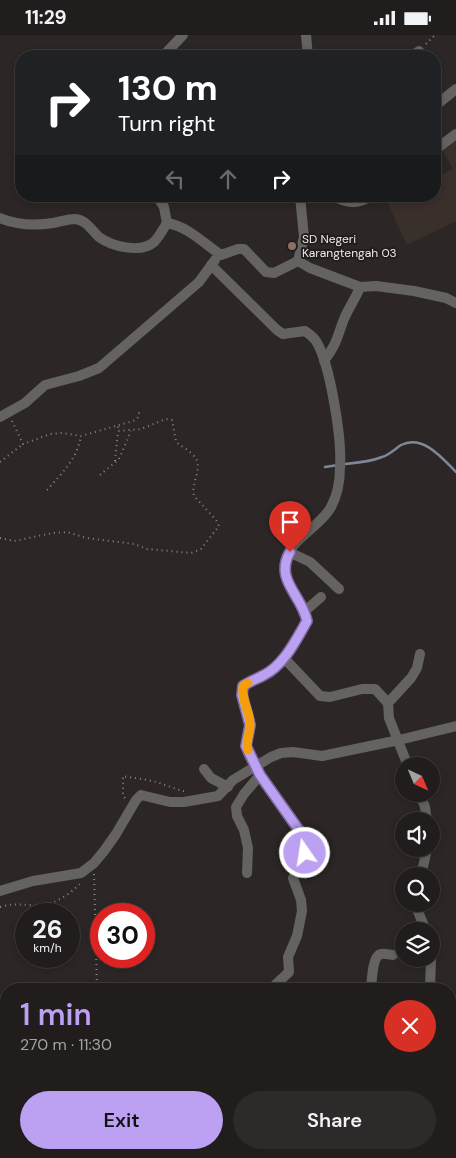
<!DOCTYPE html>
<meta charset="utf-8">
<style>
body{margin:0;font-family:"DM Sans",sans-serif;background:#2d2a29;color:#f1f3f6;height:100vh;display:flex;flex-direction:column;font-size:19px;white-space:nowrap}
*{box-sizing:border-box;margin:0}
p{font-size:16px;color:#a2a2a3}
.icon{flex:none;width:28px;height:28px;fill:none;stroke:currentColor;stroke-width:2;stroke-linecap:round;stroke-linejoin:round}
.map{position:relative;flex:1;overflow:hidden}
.sheet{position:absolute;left:0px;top:948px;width:456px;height:176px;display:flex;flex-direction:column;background:#211d1c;border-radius:20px 20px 0 0;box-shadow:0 2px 8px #0003,0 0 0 1px #3e3b3b}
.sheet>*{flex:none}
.guide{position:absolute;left:15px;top:15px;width:426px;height:152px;border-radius:20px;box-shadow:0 2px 8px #0003,0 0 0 1px #3e3b3b;background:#202124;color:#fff;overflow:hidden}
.needle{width:32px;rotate:136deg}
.tools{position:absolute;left:395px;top:722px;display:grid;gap:10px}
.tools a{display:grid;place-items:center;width:45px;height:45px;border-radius:50%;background:#211d1c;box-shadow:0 2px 8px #0003,0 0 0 1px #3e3b3b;font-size:25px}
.speed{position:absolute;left:15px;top:868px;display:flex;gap:10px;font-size:25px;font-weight:700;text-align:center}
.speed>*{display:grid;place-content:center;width:65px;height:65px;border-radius:50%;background:#211d1c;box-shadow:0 2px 8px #0003,0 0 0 1px #3e3b3b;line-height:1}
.speed small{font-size:12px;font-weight:400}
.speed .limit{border:8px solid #d22;background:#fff;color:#111}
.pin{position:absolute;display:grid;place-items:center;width:42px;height:42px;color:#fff;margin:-51px -21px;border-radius:50% 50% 50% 0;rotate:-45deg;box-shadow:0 0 5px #0007}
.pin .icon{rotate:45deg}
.me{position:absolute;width:55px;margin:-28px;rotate:347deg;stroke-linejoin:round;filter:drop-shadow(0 0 4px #0008)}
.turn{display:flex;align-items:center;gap:18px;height:105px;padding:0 20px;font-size:22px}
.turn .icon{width:65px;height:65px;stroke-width:2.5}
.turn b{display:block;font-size:35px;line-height:42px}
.lanes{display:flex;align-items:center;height:48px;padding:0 20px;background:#0003;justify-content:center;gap:25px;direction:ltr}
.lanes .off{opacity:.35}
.round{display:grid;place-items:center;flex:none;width:52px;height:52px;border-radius:26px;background:#2d2a29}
.overview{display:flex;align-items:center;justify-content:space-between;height:85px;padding:0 20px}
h1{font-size:30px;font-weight:600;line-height:38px;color:#bca0f2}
.primary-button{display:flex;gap:10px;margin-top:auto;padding:10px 20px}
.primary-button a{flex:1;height:58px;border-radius:30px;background:#bca0f2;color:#111;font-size:20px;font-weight:600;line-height:58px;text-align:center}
.primary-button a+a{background:#2d2a29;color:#f1f3f6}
.status{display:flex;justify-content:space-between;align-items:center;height:35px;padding:0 25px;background:#211d1c;direction:ltr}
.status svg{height:14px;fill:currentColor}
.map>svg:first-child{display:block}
.built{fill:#392f2b}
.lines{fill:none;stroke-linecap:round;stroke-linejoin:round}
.stream{stroke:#7c8898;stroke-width:2.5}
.path{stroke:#8a8685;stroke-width:2;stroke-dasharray:1 4;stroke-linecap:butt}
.minor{stroke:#646361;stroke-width:10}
.route-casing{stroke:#7a689d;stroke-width:12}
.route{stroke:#bca0f2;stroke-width:9}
.slow{stroke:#f59e0b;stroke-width:9}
.education-dot{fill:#8d6e63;stroke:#221e1c;stroke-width:2}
.labels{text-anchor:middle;stroke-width:4;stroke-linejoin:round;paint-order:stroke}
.poi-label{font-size:12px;fill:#edeae9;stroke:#221e1c;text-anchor:start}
</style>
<div class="status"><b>11:29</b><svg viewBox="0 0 49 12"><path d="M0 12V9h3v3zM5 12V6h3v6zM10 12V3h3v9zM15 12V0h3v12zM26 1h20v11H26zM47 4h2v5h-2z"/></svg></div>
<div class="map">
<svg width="456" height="1123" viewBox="0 0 456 1123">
<rect width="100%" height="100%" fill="#2c2726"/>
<polygon class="built" points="456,93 456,186 407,210 387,167 399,161 435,161 435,143 453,134 437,105"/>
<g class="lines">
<g class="stream">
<path d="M344 429C356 428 370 427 382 422 389 420 395 414 401 410 423 399 442 423 456 437"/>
<polyline points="325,432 338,430"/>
</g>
<g class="path">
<polyline points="426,9 435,0"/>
<path d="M12 386 23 409 50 399 62 398 81 401 130 387C136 385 139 384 139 377"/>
<polyline points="115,426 118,396"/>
<polyline points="0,427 23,409"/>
<polyline points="100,440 119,424 131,396"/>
<path d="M47 455C62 438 77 424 81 401"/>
<path d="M0 503 14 506 53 498 67 497 86 503 134 509 147 514 191 518 201 514 219 491 216 485 194 461C190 447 206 431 192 419 187 414 181 411 176 407L172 385 166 384 141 394 118 396V389"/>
<path d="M125 763 123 761V741C131 743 139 743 147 745 161 747 173 754 187 757"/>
<polyline points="94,839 97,954"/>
<path d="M0 872C17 867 26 871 42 870 58 868 72 857 82 847"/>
<polyline points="0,1028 6,1035"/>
<polyline points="54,1118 60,1123"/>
<polyline points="121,1118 123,1122"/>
</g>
<g class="minor">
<polyline points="306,0 308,21"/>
<polyline points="163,21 183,0"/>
<polyline points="412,21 419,16"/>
<polyline points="435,71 456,54"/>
<polyline points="435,115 456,99"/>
<polyline points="157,161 164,172 167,188"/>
<path d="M333 161C347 168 357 170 371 161"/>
<path d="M0 183C17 190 34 191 53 188 60 187 68 184 75 184 87 185 91 195 99 202 111 211 141 219 154 207 159 202 163 194 167 188 189 192 203 208 221 220L238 214H244L266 237 274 238 298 226"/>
<polyline points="298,226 310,233 360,252 376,251 414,256 446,263 456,268"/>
<polyline points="298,226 304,202 300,161"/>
<path d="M211 230 277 295 283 299 305 296C309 299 313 301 316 306 330 328 342 404 340 432 340 445 337 461 331 472 321 491 289 505 285 527 281 550 303 565 307 586 297 605 284 630 264 640 257 644 250 646 243 651 241 665 249 675 250 688 251 696 246 703 246 711 247 728 294 787 306 805L302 827 293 843 301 865 302 876 297 901 288 922 289 937 271 954"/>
<path d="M324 326C337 309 337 302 344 284 349 272 356 263 360 252"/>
<polyline points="0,382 25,368 45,350 79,341 99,333 199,247 215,225"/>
<polyline points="289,517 310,527 339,554"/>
<polyline points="305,576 321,562"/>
<polyline points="284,623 320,661 330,662 362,654 375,654 388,668"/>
<polyline points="408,731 389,683 388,668 411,643 417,633 420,619"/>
<polyline points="204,734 211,743 228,752"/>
<polyline points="420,759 425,772 427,786"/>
<polyline points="247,838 248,813 244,795 237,781 236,772 244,759 260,740"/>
<polyline points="421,841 427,814"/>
<polyline points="0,856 33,846 81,838 94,828 104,816 116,799 136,765 141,760 170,767 184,767 218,761 233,745 271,722 281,718 293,717 322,721 399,705 456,691"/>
<polyline points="415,869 426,896"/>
<path d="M371 954C372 946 372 921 381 919 384 918 390 920 393 920"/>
<polyline points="430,954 431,924"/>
<polyline points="450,1054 456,1054"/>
<polyline points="326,1118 338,1120"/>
<polyline points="359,1118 359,1123"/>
<polyline points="426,1123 426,1118"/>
</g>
</g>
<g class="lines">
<g class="route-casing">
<path id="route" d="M290 517C274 545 302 560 307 586 296 605 284 630 264 640 257 644 250 646 243 651L242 660 250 690 246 711 260 740 306 805 305 818"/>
</g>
<use href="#route" class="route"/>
<path class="slow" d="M248 715C245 707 250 699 250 691 251 677 241 667 243 651L248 648"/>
</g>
<circle class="education-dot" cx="292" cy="211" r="5"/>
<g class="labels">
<g class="poi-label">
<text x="302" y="208">SD Negeri<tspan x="302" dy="14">Karangtengah 03</tspan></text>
</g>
</g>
</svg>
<div class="tools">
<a><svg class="needle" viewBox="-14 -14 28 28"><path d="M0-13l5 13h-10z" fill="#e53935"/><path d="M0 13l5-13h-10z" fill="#a2a2a3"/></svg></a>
<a><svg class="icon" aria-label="sound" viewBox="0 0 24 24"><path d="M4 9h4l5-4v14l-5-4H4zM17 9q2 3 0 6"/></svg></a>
<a><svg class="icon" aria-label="search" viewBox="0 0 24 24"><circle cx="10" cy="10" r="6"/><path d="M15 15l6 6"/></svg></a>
<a><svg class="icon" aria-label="layers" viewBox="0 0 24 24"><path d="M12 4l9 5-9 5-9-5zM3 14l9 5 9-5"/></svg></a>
</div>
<div class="speed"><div>26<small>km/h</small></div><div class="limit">30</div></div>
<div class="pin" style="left:290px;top:517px;background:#d93025"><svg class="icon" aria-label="arrive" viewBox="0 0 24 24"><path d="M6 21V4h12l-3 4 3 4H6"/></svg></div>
<svg class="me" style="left:305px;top:818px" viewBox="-20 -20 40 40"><circle r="17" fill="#bca0f2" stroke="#fff" stroke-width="3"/><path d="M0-11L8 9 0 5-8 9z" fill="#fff"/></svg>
<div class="guide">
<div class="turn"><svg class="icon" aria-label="right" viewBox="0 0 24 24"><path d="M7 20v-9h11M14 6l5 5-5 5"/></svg><div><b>130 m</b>Turn right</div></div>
<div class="lanes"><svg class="icon off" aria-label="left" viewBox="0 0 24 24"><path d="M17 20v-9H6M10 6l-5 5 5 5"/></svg><svg class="icon off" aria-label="ahead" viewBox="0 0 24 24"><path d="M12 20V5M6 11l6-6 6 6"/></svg><svg class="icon" aria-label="right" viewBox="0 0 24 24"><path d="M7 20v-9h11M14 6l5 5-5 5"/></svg></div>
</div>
<section class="sheet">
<div class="overview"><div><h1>1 min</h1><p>270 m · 11:30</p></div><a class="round" style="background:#d93025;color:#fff"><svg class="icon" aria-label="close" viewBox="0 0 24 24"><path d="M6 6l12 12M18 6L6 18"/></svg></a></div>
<div class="primary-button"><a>Exit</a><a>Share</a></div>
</section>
</div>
